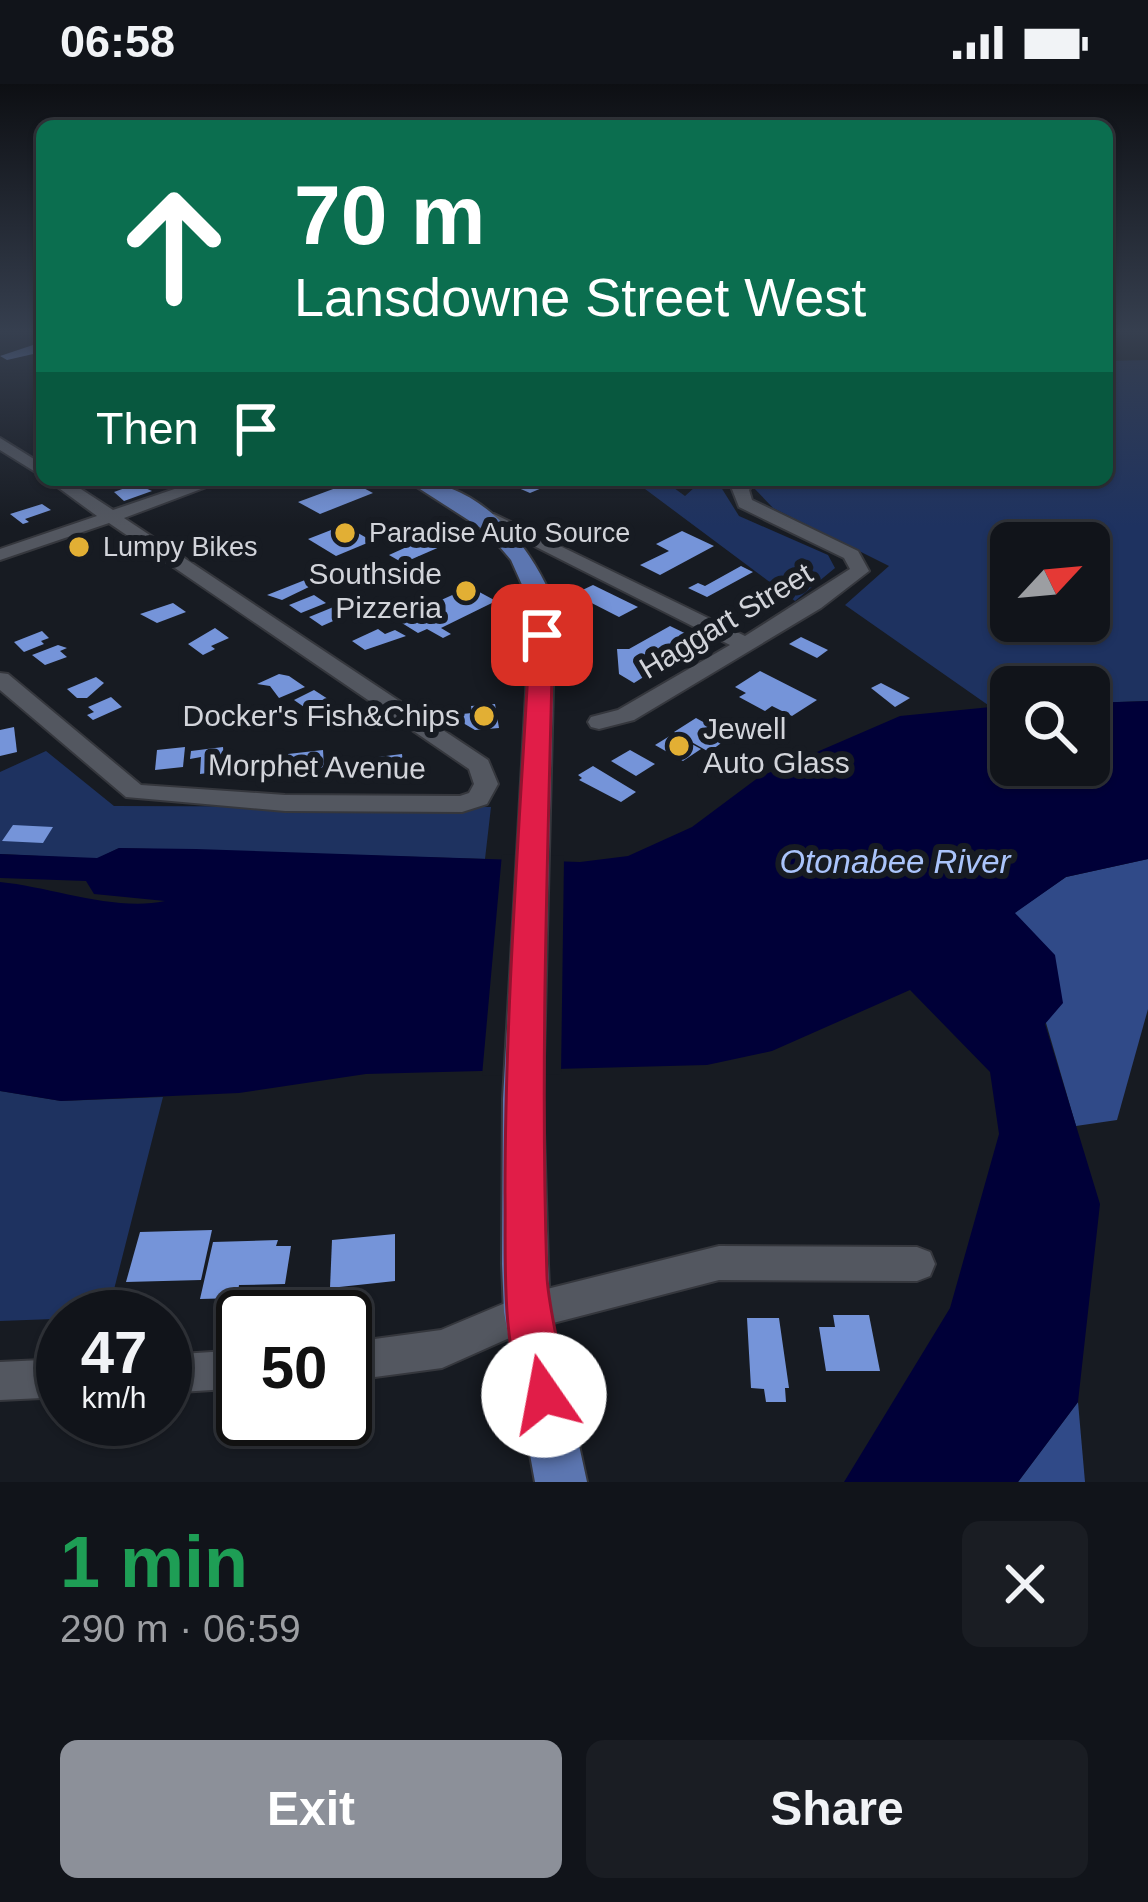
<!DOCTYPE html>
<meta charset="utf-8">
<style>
body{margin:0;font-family:Helvetica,sans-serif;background:#1a1d23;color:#f1f3f6;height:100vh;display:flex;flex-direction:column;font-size:45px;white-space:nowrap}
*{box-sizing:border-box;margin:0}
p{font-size:39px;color:#9c9ea2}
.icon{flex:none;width:66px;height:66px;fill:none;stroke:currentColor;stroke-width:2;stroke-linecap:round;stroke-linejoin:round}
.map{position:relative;height:1398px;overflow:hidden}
.panel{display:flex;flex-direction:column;background:#11141a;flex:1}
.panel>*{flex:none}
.top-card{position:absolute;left:36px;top:36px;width:1077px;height:366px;border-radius:18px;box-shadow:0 3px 9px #0004,0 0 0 3px #303339;background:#0b6e4f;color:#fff;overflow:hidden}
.needle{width:78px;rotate:64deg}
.fabs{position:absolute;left:990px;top:438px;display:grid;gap:24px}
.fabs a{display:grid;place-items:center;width:120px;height:120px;border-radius:18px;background:#11141a;box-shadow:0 3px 9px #0004,0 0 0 3px #303339;font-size:60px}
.speed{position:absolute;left:36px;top:1206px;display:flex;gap:24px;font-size:60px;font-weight:700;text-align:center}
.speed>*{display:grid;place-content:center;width:156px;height:156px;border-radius:50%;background:#11141a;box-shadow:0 3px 9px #0004,0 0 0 3px #303339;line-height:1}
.speed small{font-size:30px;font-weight:400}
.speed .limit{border:6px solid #111;border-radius:18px;background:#fff;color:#111}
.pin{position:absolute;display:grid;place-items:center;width:102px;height:102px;color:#fff;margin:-51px;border-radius:24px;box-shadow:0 6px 18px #0006}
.me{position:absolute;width:132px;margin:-66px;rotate:348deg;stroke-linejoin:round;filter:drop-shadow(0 0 9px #0008)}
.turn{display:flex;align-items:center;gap:42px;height:252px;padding:0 60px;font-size:54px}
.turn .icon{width:156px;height:156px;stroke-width:2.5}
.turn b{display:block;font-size:84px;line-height:102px}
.then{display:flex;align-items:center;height:114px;padding:0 60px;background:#0003;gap:24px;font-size:45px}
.round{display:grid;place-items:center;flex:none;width:126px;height:126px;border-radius:18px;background:#1a1d23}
.head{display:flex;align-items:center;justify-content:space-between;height:204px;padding:0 60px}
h1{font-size:72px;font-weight:700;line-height:90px;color:#1e9e55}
.cta{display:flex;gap:24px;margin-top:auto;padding:24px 60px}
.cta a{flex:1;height:138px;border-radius:18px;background:#8c9099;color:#fff;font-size:48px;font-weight:700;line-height:138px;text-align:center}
.cta a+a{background:#1a1d23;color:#f1f3f6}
.status{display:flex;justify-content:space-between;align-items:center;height:84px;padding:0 60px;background:#11141a;direction:ltr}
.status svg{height:33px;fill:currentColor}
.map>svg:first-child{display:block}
.green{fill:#1e3260;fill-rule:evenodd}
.forest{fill:#304a88}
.water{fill:#000038}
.pier{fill:#171b22}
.building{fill:#7594d9}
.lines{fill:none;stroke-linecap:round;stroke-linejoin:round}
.minor-casing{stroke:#35373d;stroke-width:4}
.major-casing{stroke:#35373d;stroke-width:4}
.minor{fill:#535760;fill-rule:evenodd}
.major{fill:#5c76b1;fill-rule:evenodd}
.route{fill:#e11d48;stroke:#92132f;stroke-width:3}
.poi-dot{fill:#e2af34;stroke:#171b22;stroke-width:4.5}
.labels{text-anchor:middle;stroke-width:12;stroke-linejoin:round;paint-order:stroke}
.far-poi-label{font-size:27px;fill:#d2d4da;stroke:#171b22;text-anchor:start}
.poi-label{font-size:30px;fill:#d2d4da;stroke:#171b22;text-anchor:end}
.street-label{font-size:30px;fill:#d2d4da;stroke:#171b22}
.water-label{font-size:33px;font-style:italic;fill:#aac4fb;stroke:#171b22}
</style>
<div class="status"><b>06:58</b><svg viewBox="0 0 49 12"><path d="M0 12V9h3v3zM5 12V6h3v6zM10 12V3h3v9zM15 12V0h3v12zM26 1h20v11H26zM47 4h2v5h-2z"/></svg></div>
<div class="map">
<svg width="1148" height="1398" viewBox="0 0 1148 1398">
<rect width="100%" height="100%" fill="#171b22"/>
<g class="green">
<path d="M1148 276V617L1089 619V603H1011V621H988L845 521 889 482 773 424 754 404 769 396H1107V277ZM1011 459H1089V537H1011Z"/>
<polygon points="633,396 663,396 685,412 695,403 685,396 723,396 719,400 739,432 828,471 835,484 795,517"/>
<polygon points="46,667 114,722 491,723 485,775 119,764 97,775 0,770 0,688"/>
<polygon points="0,1007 61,1017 163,1013 107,1233 0,1237"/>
</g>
<g class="forest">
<polygon points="1148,775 1148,925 1117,1036 1076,1042 1014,829 1066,793"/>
<polygon points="1078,1318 1085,1398 1018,1398"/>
</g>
<path class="water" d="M1148 617V775L1066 793 1015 829 1055 871 1063 919 1045 940 1100 1120 1078 1318 1018 1398H844L950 1224 999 1050 990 988 910 906 772 967 707 981 366 990 239 1009 61 1017 0 1007V798C52 803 115 828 165 817L94 810 86 797 0 794V770L97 774 119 764 196 765 580 778 628 772 692 743 759 693 900 632 1011 621V681H1089V619Z"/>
<polygon class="pier" points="502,770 564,772 561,990 482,992"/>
<g class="building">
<polygon points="42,258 42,268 7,276 0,272"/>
<polygon points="500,396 561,396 530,409"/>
<polygon points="352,398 373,409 320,430 298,418"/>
<polygon points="136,400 152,407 124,417 114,408"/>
<polygon points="42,420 51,426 25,435 29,438 23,440 10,430"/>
<polygon points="344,441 372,457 336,472 308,455"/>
<polygon points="442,447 458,455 403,479 389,471"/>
<polygon points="682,447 714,462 660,491 640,481 669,467 656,460"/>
<polygon points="741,482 753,488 707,513 688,504 698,499 705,502"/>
<polygon points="305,496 313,501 282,516 267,511"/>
<polygon points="593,501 638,523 619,533 574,510"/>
<polygon points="470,503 496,517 441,544 451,550 443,554 427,545 418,549 397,536"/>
<polygon points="314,511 326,519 301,529 289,521"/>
<polygon points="173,519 186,528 157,539 140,530"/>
<polygon points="336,522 349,530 322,542 309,533"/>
<polygon points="670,542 701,557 634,599 619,590 617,565 629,565"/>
<polygon points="215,544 229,554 211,562 215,565 203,571 188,560"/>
<polygon points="378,545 385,550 395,546 406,552 365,566 352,557"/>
<polygon points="42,547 49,554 41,557 44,560 24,568 14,558"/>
<polygon points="801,553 828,566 817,574 789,560"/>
<polygon points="58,561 67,564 60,567 67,573 45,581 32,571"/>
<polygon points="760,587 817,616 792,632 772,622 765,627 739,613 746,609 735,603"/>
<polygon points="279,590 289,592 305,603 279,614 270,602 257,600"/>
<polygon points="96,593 104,599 87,614 77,614 67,605"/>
<polygon points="881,599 910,614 895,623 871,604"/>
<polygon points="314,606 328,615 307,625 294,616"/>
<polygon points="111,613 122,623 93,636 87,631 94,628 88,623"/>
<polygon points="495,620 499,644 475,646 463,639 462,630 472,629 471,622"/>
<polygon points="696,634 714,644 708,648 724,657 709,668 674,648"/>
<polygon points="14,643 17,668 0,672 0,646"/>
<polygon points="673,650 701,665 683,677 655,661"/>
<polygon points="185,663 183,683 155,686 157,666"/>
<polygon points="223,663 224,675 230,674 224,687 200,690 201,673 190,675 191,667"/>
<polygon points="323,666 324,683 289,692 288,670"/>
<polygon points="630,666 655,680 636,692 611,677"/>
<polygon points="402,670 403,679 413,678 415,691 381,695 378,673"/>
<polygon points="273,671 273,685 244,688 244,674"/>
<polygon points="362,675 364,692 341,695 339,678"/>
<polygon points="593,682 636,708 621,718 579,696 582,694 578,691"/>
<polygon points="13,741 53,743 43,759 2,757"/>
<polygon points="212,1146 201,1196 126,1198 140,1148"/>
<polygon points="395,1150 395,1197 330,1204 332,1156"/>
<polygon points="278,1156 276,1162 291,1162 285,1200 239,1201 237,1214 200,1215 213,1158"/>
<polygon points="833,1231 869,1231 880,1287 826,1287 819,1243 835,1243"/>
<polygon points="747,1234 779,1234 789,1304 785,1304 786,1318 766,1318 764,1305 751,1304"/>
</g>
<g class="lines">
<g class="minor-casing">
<g id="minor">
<polygon points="0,354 42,380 42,392 0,366"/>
<polygon points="48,396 67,396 113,426 201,396 225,396 124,434 488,676 498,700 487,720 462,728 285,727 126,713 0,606 0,589 8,590 141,701 285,711 460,712 469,709 474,700 469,685 109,439 0,476 0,465 97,432"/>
<polygon points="739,396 756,396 749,406 752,416 858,467 869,487 821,524 634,636 599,645 591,643 588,638 591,633 618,626 730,561 479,434 494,430 745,552 850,485 844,474 739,423 732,405"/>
<polygon points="719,1162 917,1163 930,1168 935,1180 930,1192 917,1197 719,1196 530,1245 442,1284 345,1297 345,1259 441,1246 527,1210"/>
<polygon points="243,1266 243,1304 165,1309 165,1271"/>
<polygon points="63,1275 63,1313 0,1316 0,1278"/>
</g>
</g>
<g class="major-casing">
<path id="major" d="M406 396C479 396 530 459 555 521L543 1015 548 1180 550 1228 587 1398H535L504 1228 502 1180 503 1015 531 521 511 476 487 448Z"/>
</g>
<use href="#minor" class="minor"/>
<use href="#major" class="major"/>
</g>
<linearGradient id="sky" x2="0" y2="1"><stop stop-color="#0d0f13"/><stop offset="0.56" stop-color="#363f4f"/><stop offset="1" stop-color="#363f4f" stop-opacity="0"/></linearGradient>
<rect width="1148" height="442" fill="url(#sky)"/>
<path class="route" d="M542 544 553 551C548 765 540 979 547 1192 548 1229 571 1299 560 1326L544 1333 528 1326C500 1259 506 1181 505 1109 505 923 520 737 530 551Z"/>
<g class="poi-dot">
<circle cx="345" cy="449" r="12"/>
<circle cx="79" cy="463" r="12"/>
<circle cx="466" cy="507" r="12"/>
<circle cx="484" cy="632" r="12"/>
<circle cx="679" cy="662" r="12"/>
</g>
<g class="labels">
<g class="far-poi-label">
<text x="369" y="458">Paradise Auto Source</text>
<text x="103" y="472">Lumpy Bikes</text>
</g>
<g class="poi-label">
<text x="442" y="500">Southside<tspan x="442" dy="34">Pizzeria</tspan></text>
<text x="460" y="642">Docker's Fish&amp;Chips</text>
<text x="703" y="655" text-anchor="start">Jewell<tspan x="703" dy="34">Auto Glass</tspan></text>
</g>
<g class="street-label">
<text transform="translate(726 537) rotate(-31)" y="10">Haggart Street</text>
<text transform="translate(317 683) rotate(1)" y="10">Morphet Avenue</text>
</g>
<g class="water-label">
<text x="895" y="789">Otonabee River</text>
</g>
</g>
</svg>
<div class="fabs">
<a><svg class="needle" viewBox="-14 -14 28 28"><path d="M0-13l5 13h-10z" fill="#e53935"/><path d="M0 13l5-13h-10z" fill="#9c9ea2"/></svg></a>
<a><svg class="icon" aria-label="search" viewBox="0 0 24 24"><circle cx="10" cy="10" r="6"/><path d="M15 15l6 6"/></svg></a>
</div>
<div class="speed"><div>47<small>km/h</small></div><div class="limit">50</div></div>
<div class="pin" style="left:542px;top:551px;background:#d93025"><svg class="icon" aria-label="arrive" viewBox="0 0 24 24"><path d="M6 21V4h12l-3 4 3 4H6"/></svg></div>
<svg class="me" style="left:544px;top:1311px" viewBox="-20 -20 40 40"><circle r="19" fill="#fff"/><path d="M0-13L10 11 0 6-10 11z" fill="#e11d48"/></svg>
<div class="top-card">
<div class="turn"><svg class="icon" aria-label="ahead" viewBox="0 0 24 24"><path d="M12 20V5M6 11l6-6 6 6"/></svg><div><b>70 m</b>Lansdowne Street West</div></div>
<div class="then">Then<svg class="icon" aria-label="arrive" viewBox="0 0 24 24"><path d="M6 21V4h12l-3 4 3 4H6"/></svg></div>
</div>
</div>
<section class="panel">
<div class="head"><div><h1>1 min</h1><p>290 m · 06:59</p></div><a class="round"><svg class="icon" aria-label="close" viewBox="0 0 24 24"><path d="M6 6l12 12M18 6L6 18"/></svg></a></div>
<div class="cta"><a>Exit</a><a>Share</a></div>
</section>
